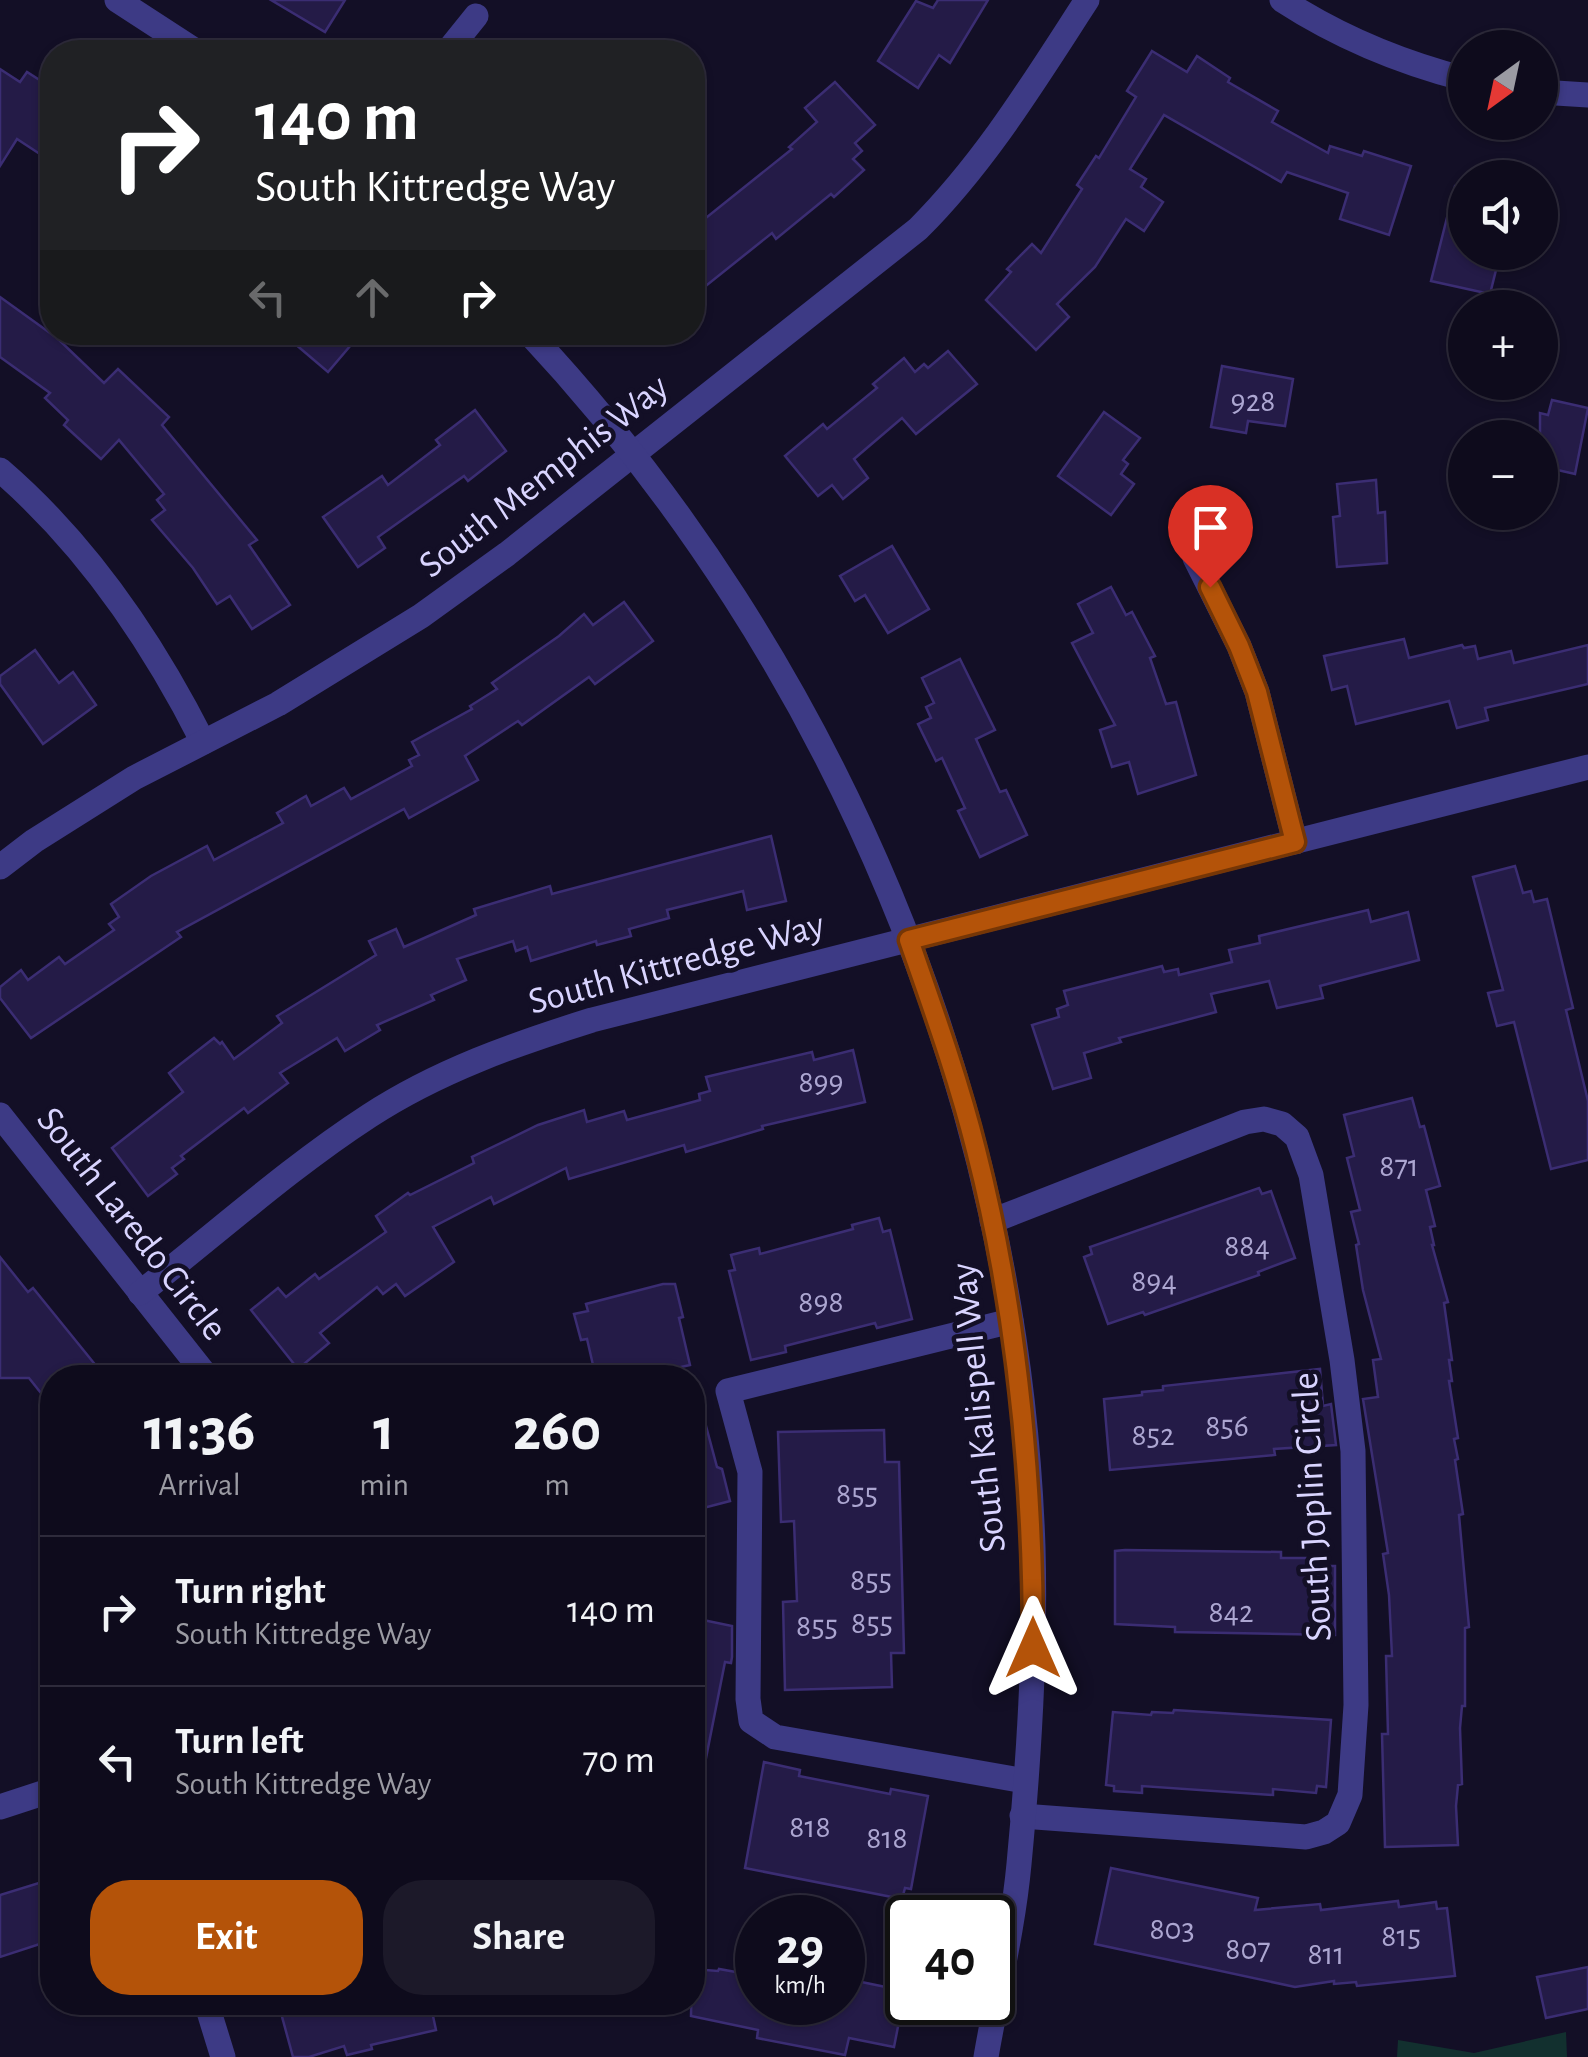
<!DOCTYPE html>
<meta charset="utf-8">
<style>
body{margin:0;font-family:"Alegreya Sans",sans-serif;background:#1c1929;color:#f1f3f6;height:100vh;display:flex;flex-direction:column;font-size:38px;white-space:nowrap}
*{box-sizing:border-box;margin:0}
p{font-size:32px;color:#9b9ba3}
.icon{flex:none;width:55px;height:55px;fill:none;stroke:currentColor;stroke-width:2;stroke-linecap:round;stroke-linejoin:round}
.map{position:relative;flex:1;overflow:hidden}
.details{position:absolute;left:40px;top:1365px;width:665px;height:650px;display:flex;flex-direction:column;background:#0e0b1c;border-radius:40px;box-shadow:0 2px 8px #0004,0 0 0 2px #2e2b3b}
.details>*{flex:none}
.top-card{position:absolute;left:40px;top:40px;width:665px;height:305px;border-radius:40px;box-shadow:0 2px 8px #0004,0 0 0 2px #2e2b3b;background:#202124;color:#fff;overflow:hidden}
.needle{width:65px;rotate:213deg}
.controls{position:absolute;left:1448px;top:30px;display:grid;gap:20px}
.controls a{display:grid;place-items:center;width:110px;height:110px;border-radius:50%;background:#0e0b1c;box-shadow:0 2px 8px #0004,0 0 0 2px #2e2b3b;font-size:50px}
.speed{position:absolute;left:735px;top:1895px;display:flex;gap:20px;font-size:50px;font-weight:700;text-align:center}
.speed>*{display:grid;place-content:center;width:130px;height:130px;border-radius:50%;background:#0e0b1c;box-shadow:0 2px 8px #0004,0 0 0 2px #2e2b3b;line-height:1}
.speed small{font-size:25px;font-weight:400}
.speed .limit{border:5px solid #111;border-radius:15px;background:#fff;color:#111}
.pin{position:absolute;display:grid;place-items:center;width:85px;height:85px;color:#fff;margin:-102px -42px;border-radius:50% 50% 50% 0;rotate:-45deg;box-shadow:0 0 10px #0007}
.pin .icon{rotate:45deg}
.me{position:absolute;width:110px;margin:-55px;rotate:0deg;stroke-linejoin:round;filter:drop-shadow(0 0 8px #0008)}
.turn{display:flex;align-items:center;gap:35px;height:210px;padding:0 50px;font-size:45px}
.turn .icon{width:130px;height:130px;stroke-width:2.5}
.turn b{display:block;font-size:70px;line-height:85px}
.lanes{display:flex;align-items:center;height:95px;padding:0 50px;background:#0003;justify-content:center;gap:50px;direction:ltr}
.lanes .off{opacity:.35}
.eta{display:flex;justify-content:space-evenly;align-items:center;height:170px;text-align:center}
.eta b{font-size:60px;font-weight:600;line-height:70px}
.cta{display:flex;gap:20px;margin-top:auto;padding:20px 50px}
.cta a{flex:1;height:115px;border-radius:40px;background:#b45309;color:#fff;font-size:40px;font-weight:600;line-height:115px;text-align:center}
.cta a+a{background:#1c1929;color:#f1f3f6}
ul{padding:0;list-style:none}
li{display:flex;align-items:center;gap:30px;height:150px;padding:0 50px;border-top:2px solid #2e2b3b}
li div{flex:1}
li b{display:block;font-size:38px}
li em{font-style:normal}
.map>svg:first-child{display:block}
.green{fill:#12302f}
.building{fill:#241b47;stroke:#3b2d73;stroke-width:2.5}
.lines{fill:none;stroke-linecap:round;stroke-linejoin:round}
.minor{stroke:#3d3a85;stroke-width:25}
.tertiary{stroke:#3d3a85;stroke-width:25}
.route-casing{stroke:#753606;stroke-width:25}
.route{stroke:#b45309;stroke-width:18}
.labels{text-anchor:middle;stroke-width:9;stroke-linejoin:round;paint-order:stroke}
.number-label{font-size:32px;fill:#aca6d1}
.street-label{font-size:38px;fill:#d9d4ff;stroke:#130f26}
</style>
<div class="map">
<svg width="1588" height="2057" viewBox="0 0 1588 2057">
<rect width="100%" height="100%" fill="#130f26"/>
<polygon class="green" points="1566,2032 1567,2057 1397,2057 1398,2040 1474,2053"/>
<g class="building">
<polygon points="271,0 345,0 325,32"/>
<polygon points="938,0 988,0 950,63 939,55 918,88 878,61 916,1 933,8"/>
<polygon points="1152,51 1187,72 1197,56 1230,78 1228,82 1278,111 1272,122 1328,153 1330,146 1362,156 1364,151 1411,166 1389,235 1340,219 1348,193 1287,172 1281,182 1164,115 1130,169 1146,179 1141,187 1163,202 1144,231 1126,219 1095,267 1057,304 1069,317 1036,350 986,300 1011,272 1007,269 1032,244 1041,253 1082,189 1077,185 1096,156 1099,158 1136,97 1127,91"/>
<polygon points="0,69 20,82 27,72 52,88 52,162 17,139 0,166"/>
<polygon points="835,82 875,125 855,143 862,151 853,159 864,170 834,197 831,194 776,239 772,233 692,297 692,229 792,149 789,147 817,122 805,108"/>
<polygon points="1455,186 1465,187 1465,252 1492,252 1490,264 1497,266 1490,294 1431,281"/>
<polygon points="0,297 57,338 104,383 118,369 169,417 162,425 257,540 249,545 290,605 252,629 230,596 217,604 193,568 152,520 165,510 157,500 164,494 119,440 101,459 64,425 68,420 45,398 50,393 0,357"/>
<polygon points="281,332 362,332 328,372"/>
<polygon points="948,351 977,384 916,434 902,418 854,459 868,478 843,499 832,485 818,496 785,456 823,424 827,429 877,388 873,384 904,358 915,372 924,364 928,368"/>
<polygon points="1222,366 1293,379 1285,426 1248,421 1246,433 1211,427"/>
<polygon points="1552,400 1588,408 1575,474 1540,466 1540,413 1548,415"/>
<polygon points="475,410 506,451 468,481 464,476 378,537 385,548 358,567 323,517 382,476 388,485 440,445 436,440"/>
<polygon points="1104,412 1140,438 1123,460 1128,464 1121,474 1134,484 1111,515 1058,476"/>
<polygon points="1376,480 1378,513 1385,512 1387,563 1337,567 1333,517 1340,516 1337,484"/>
<polygon points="892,546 929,609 888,633 865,595 855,601 840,576"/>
<polygon points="1111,587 1126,615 1132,612 1155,656 1150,658 1166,704 1176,702 1196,775 1138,794 1129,762 1112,767 1100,730 1115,725 1072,643 1093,633 1078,604"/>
<polygon points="624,602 653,641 595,684 589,677 522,725 518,721 465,756 478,780 409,818 404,809 177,932 181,937 31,1038 0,998 0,987 21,970 28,980 59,957 65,964 114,930 109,924 119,917 111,904 151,876 207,846 214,860 283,823 277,813 306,796 311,806 344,788 351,799 412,766 409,760 419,755 412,742 472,709 470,706 497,689 492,683 559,636 584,614 593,625"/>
<polygon points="1404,639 1409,658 1462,645 1464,648 1475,646 1478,659 1511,651 1514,663 1588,645 1588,684 1485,708 1488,720 1457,728 1449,701 1356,724 1347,686 1332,690 1324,656"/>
<polygon points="35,650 59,683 73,672 96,705 43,744 0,684 0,676"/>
<polygon points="960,659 995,730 976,739 1000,792 1006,790 1027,835 980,857 958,811 965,808 942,758 936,761 918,724 931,718 926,707 934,703 922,678"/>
<polygon points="771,836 786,901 747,910 743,891 667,910 669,918 629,929 631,936 597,945 596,941 531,961 527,947 516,951 513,941 457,959 466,980 431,995 434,1000 377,1025 380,1030 345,1051 337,1038 280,1073 288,1083 248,1113 244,1108 181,1156 184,1159 172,1168 177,1174 148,1196 112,1148 183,1092 169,1073 214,1038 220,1044 222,1042 234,1059 282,1023 277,1016 376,955 369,941 396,929 404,947 476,915 474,909 550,886 552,894"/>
<polygon points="1515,866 1523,893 1531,891 1534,902 1547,899 1573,1008 1566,1010 1588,1101 1588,1160 1551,1169 1514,1022 1497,1026 1488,993 1503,990 1473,877"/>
<polygon points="1368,910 1371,922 1408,912 1419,960 1320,986 1323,998 1277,1008 1269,981 1211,994 1216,1012 1119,1038 1121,1042 1084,1053 1091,1078 1053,1089 1032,1025 1059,1017 1057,1009 1068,1005 1064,991 1162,966 1164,972 1178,969 1179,975 1232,962 1229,950 1260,943 1259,936"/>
<polygon points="853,1050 865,1102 762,1126 763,1129 686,1152 684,1145 569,1179 566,1168 494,1204 491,1197 433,1227 454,1262 405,1296 396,1284 383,1294 377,1287 320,1333 329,1343 298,1369 251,1310 278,1288 286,1297 315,1274 319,1279 386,1232 376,1216 408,1193 410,1195 474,1163 472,1157 538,1125 584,1110 587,1122 624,1111 627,1120 700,1100 699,1094 710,1091 706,1077 812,1052 814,1060"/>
<polygon points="1412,1098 1420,1127 1424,1126 1440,1186 1426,1190 1435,1226 1430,1227 1434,1245 1432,1245 1448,1302 1444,1303 1452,1360 1449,1360 1452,1381 1449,1381 1458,1438 1454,1439 1458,1459 1455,1460 1463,1514 1459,1515 1469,1627 1465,1628 1465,1706 1462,1706 1460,1728 1462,1784 1458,1785 1456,1806 1458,1845 1385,1847 1382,1734 1388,1734 1386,1656 1392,1656 1389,1595 1383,1554 1388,1553 1363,1399 1378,1397 1373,1360 1381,1359 1363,1290 1356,1245 1359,1244 1351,1212 1360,1210 1347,1158 1354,1156 1344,1115"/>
<polygon points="1259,1188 1262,1194 1271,1191 1295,1258 1258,1272 1259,1275 1145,1315 1143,1312 1108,1324 1084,1257 1092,1254 1090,1247"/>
<polygon points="879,1218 883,1232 890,1230 912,1319 877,1328 875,1323 785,1346 786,1352 751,1360 729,1271 735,1270 731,1255 759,1248 760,1254 853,1229 852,1225"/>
<polygon points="0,1257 28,1292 33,1288 106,1378 52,1378 52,1407 29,1378 0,1378"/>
<polygon points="663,1284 675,1284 683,1317 679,1318 690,1365 681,1367 684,1378 596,1378 587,1339 581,1340 574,1314 588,1311 586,1304"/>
<polygon points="1320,1369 1323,1406 1331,1404 1336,1445 1274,1449 1275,1455 1110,1470 1104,1399 1142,1395 1142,1392 1163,1390 1163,1386"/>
<polygon points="702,1411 717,1467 722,1469 730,1501 692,1511 692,1413"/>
<polygon points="884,1430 885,1462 899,1462 904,1653 891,1653 892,1687 785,1690 783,1602 797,1601 794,1521 781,1522 778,1432"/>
<polygon points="1125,1550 1281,1552 1281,1558 1324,1558 1324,1566 1335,1566 1335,1635 1175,1632 1175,1627 1115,1624 1115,1551"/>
<polygon points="703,1620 732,1626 732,1657 731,1663 725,1662 706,1758 692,1756 692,1624 702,1626"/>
<polygon points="1174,1710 1331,1720 1326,1787 1317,1786 1316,1793 1273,1789 1273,1795 1142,1786 1142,1793 1114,1791 1114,1786 1106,1785 1113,1712 1151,1715 1152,1712 1173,1713"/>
<polygon points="764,1762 800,1770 799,1776 890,1794 891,1789 928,1796 911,1889 905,1888 902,1899 745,1868"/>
<polygon points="1111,1868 1258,1898 1255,1910 1320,1904 1321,1910 1398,1901 1399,1907 1436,1902 1437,1909 1447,1908 1455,1976 1357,1986 1356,1982 1334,1984 1334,1981 1295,1987 1095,1944"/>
<polygon points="52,1879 52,1940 0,1957 0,1895"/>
<polygon points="1588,1967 1588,2009 1546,2018 1537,1977"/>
<polygon points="692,1969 718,1971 719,1969 758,1976 758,2002 842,2002 847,1979 905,1991 894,2047 849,2038 845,2055 757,2038 758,2030 691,2016"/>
<polygon points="278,2002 371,2002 373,2008 398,2002 430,2002 436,2030 371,2045 372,2049 347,2055 344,2046 309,2057 293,2057"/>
</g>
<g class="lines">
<g class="minor">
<path d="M1282 0C1339 37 1399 62 1465 79"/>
<polyline points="447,52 476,16"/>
<polyline points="1540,92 1588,95"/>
<path d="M0 470C86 544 152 641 203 742"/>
<polyline points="1226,541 1195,558 1239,646 1257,692 1295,842"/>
<path d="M0 867 34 841 134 778 278 704 421 616 507 554 918 229C986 161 1035 80 1087 0"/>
<polyline points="0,1115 208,1378"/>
<polyline points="992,1221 1245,1122 1264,1119 1282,1124 1297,1137 1311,1175 1342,1360 1353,1451 1356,1705 1350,1795 1338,1823 1324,1832 1306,1837 1022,1816"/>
<path d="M140 1293C216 1234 289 1168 369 1116 438 1071 515 1044 592 1020L1588 767"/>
<polyline points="1011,1321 728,1391 750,1472 748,1699 751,1721 775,1737 1025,1781"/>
<polyline points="0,1807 52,1790"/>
<polyline points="206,2002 223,2057"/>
</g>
<g class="tertiary">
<polyline points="117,0 197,52"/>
<path d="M528 332C835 660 1018 1098 1033 1547 1036 1652 1029 1759 1019 1864 1013 1929 997 1993 986 2057"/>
</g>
</g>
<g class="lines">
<g class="route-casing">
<path id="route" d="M1033 1648C1033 1480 1018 1314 976 1150 958 1078 933 1009 909 940L1295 842 1257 692 1239 646 1210 587"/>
</g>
<use href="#route" class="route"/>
</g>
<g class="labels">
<g class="number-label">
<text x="1253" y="411">928</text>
<text x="821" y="1092">899</text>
<text x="1399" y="1176">871</text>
<text x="1247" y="1256">884</text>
<text x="1154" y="1291">894</text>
<text x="821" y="1312">898</text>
<text x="1227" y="1436">856</text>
<text x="1153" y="1445">852</text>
<text x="857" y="1504">855</text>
<text x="871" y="1590">855</text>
<text x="1231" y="1622">842</text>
<text x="872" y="1633">855</text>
<text x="817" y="1636">855</text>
<text x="810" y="1837">818</text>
<text x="887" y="1848">818</text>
<text x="1172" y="1939">803</text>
<text x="1401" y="1946">815</text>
<text x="1248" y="1959">807</text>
<text x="1326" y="1964">811</text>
</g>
<g class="street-label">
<text transform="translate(543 475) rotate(-38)" y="13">South Memphis Way</text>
<text transform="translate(676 962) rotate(-15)" y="13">South Kittredge Way</text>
<text transform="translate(133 1223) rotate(52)" y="13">South Laredo Circle</text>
<text transform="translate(977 1408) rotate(-96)" y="13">South Kalispell Way</text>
<text transform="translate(1311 1507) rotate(-93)" y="13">South Joplin Circle</text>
</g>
</g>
</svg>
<div class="controls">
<a><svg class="needle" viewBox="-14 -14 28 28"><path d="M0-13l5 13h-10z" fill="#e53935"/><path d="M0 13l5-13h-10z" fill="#9b9ba3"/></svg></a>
<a><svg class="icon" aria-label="sound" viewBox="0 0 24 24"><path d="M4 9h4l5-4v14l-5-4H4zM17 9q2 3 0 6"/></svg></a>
<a>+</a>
<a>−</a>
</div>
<div class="speed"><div>29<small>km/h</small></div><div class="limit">40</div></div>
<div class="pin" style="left:1210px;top:587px;background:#d93025"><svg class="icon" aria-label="arrive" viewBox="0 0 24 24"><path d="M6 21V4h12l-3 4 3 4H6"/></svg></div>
<svg class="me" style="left:1033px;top:1648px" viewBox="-20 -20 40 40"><path d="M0-17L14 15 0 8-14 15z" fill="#b45309" stroke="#fff" stroke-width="4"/></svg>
<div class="top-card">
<div class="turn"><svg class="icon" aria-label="right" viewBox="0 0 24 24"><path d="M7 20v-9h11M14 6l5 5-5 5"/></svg><div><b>140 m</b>South Kittredge Way</div></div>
<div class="lanes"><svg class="icon off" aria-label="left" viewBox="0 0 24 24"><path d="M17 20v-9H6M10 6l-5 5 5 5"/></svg><svg class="icon off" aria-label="ahead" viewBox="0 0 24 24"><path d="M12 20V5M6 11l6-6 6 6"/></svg><svg class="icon" aria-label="right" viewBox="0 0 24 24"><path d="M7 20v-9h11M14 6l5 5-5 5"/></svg></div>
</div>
<section class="details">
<div class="eta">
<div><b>11:36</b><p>Arrival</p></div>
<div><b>1</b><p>min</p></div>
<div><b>260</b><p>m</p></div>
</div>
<ul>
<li><svg class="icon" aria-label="right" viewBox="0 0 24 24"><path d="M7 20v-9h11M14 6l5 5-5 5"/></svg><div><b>Turn right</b><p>South Kittredge Way</p></div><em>140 m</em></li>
<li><svg class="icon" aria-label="left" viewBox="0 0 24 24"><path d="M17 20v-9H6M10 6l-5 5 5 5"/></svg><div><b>Turn left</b><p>South Kittredge Way</p></div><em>70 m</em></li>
</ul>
<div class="cta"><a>Exit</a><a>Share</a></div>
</section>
</div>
